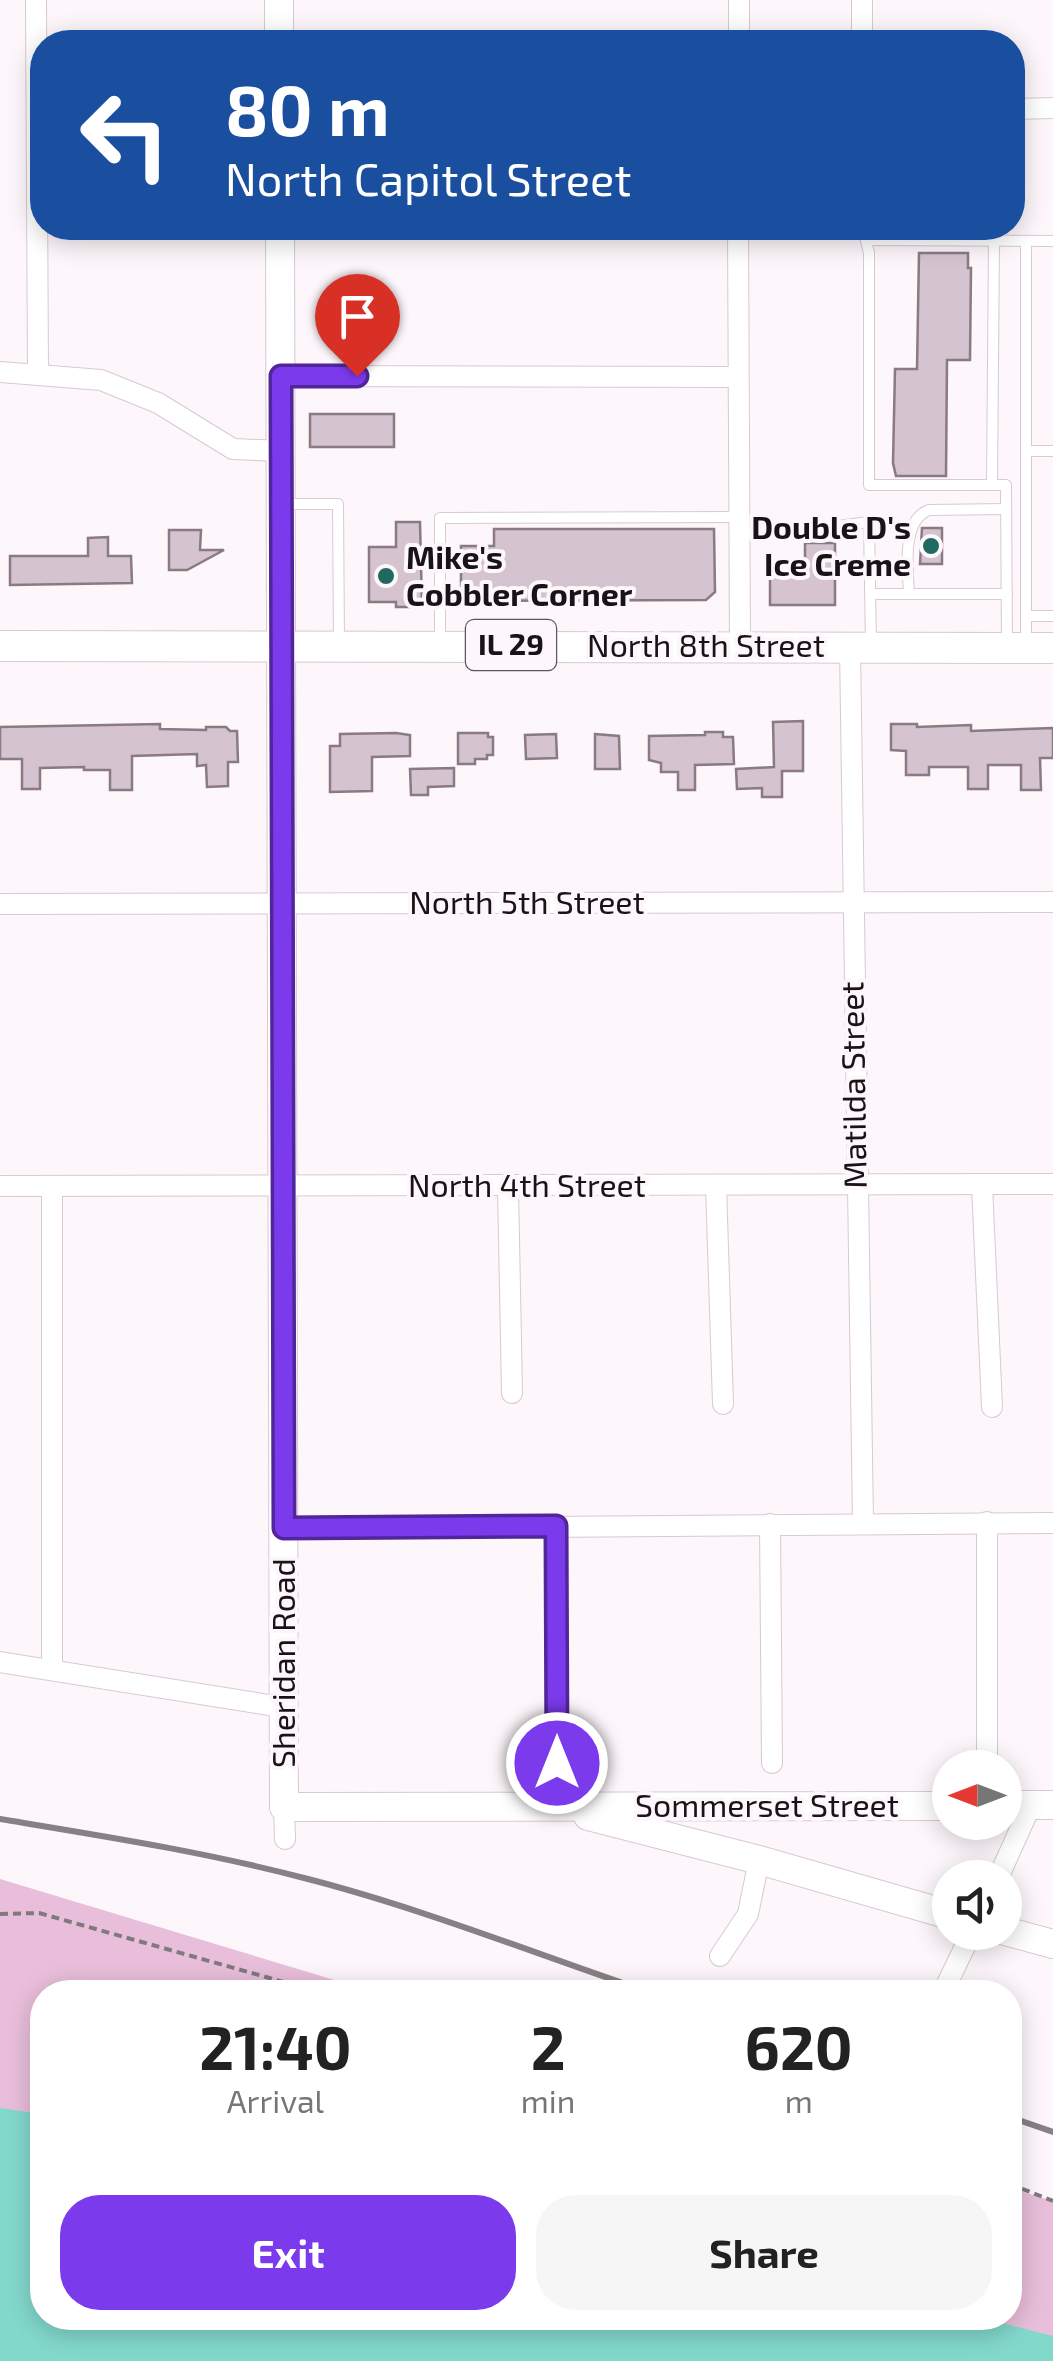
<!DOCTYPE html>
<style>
body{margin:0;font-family:"Exo 2",sans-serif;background:#f6f6f6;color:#222;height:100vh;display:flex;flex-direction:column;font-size:38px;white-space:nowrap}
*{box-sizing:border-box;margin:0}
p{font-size:32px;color:#767676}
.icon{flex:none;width:55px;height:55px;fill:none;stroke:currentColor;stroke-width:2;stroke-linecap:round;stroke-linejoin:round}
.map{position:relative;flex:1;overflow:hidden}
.panel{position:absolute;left:30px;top:1980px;width:992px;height:350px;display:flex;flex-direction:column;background:#fff;border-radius:40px;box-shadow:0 5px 25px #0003}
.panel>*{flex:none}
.banner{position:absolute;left:30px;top:30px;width:995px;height:210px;border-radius:40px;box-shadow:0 5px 25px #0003;background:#1a4fa0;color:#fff;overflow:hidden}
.needle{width:65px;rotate:270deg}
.fabs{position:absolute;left:932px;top:1750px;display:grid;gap:20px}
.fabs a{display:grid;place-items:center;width:90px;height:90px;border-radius:50%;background:#fff;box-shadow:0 5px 25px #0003;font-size:50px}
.pin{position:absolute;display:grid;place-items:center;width:85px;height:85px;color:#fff;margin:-102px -42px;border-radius:50% 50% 50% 0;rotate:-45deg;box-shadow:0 0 10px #0007}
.pin .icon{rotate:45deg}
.me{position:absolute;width:110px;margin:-55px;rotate:0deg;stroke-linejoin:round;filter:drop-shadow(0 0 8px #0008)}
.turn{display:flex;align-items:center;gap:35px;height:210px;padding:0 30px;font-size:45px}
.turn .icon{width:130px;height:130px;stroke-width:2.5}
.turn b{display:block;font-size:70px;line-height:85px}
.eta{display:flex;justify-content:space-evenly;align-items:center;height:170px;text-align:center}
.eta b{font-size:60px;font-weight:700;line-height:70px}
.action{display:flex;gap:20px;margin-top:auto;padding:20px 30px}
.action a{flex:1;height:115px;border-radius:40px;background:#7c3aed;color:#fff;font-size:40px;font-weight:700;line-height:115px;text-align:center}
.action a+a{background:#f6f6f6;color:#222}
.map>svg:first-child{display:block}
.green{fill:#e9beda}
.water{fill:#83d8cc}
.building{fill:#d5c3cf;stroke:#8a7a84;stroke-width:2.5}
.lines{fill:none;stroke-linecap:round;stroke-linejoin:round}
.lane-casing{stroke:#dac8d3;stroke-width:12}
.street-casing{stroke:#dac8d3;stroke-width:22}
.secondary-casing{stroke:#dac8d3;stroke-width:30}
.primary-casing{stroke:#dac8d3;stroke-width:32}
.path{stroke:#807a7e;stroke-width:4;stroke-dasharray:8 5;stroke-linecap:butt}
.lane{stroke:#fff;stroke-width:10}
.street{stroke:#fff;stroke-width:20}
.secondary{stroke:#fff;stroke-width:28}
.primary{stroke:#fff;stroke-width:30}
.rail{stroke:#878185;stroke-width:6}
.route-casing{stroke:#51269a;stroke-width:25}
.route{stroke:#7c3aed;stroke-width:18}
.poi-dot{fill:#206960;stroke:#fdf6fa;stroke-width:4}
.labels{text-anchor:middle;stroke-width:8;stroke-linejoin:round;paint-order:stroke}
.shield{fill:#fdf6fa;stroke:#5d575b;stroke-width:2.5}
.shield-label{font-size:30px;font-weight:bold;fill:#191317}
.poi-label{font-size:32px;font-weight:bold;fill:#191317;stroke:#fdf6fa;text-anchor:end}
.street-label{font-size:32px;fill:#191317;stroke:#fdf6fa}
</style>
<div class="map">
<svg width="1053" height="2361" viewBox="0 0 1053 2361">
<rect width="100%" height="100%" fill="#fdf6fa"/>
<polygon class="green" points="0,1879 374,1992 42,1992 42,2318 1010,2318 1010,2188 1053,2201 1053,2361 0,2361"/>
<polygon class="water" points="0,2108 42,2114 42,2318 982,2318 1053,2336 1053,2361 0,2361"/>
<g class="building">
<polygon points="919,253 968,253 968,268 971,268 970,360 947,360 946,476 896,476 893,463 895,369 917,369"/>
<rect x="310" y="414" width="84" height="33"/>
<polygon points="396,522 420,522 422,607 396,607 396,602 369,602 369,547 396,547"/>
<polygon points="922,528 942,528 942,564 920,564"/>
<polygon points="494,529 714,529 715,592 706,600 461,601 461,546 494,546"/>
<polygon points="169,530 201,530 200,550 224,550 187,570 169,570"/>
<polygon points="108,537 108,556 131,556 132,583 10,585 10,556 88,556 88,538"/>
<polygon points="805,543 835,543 835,605 770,605 770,572 790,572 790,560 805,560"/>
<polygon points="803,721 803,771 782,771 782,797 762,797 762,788 737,789 736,769 774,767 773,722"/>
<polygon points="160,724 160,729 206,730 206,727 226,727 230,731 237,731 238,762 228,762 228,786 207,787 206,765 197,766 197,754 132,756 132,790 110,790 110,770 84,770 84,767 40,768 40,789 22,789 22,759 0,759 0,727"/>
<polygon points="891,724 917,724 917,727 971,725 971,731 1053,728 1053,758 1040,758 1041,790 1021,790 1021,765 988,765 988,789 968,789 968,767 929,767 929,775 906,775 906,751 891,750"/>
<polygon points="705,732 723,732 723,737 733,737 734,764 695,765 695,790 678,790 678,772 661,772 661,763 649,760 649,736 705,735"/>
<polygon points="396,733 410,735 410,756 372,757 372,791 330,792 330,746 340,746 340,734"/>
<polygon points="458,733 488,733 488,737 493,737 493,755 487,755 487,759 475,759 475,764 458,764"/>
<polygon points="556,734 557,758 526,759 525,735"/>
<polygon points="595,734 619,736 620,769 595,769"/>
<polygon points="454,768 454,786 428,787 428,795 411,795 410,769"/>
</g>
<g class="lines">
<g class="lane-casing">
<g id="lane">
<polyline points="863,228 869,253 869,485 1006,485 1007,644"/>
<polyline points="866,240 1053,241"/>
<polyline points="1026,451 1026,241"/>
<polyline points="992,485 994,241"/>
<polyline points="284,504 338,504 339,643"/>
<polyline points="739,534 782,533 869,522 871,646"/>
<polyline points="870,594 1007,594"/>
<path d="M909 594C908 570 901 520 929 510L1006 509"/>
<polyline points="1026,616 1053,616"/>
<polyline points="1026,643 1026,451 1053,451"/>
<polyline points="440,644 440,518 738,517"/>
</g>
</g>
<g class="street-casing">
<g id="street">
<polyline points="36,0 38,373"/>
<polyline points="862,0 862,42"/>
<polyline points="739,42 739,0"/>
<polyline points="1012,109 1053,108"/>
<polyline points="738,228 740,646"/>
<polyline points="0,372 101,380 158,403 233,449 281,451"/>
<polyline points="281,376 738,377"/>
<polyline points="850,647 863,1523"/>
<polyline points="0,904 1053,902"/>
<polyline points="716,1185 723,1404"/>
<polyline points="982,1185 992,1407"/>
<polyline points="0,1186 1053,1184"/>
<polyline points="508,1187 512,1393"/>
<polyline points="987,1522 987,1761"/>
<polyline points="770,1524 772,1763"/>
<polyline points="557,1525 557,1763"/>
<polyline points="284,1529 1053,1523"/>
<polyline points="0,1662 282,1707"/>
<polyline points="52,1669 52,1186"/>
<polyline points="284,1807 285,1839"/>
<polyline points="998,1878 1031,1805"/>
<polyline points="720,1956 748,1914 759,1860"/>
<polyline points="943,1992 972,1932"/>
</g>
</g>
<g class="secondary-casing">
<g id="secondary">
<polyline points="279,0 279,42"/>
<polyline points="280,228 284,1807 950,1806"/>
<polyline points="1005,1805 1053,1805"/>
<polyline points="588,1816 759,1860 950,1915"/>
<polyline points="1005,1931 1053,1944"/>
</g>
</g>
<g class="primary-casing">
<polyline id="primary" points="0,646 1053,648"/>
</g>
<g class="path">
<polyline points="0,1914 39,1913 319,1992"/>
<polyline points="1010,2184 1053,2201"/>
</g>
<use href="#lane" class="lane"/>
<use href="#street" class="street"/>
<use href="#secondary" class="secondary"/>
<use href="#primary" class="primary"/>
<g class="rail">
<path d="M0 1819C103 1836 206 1852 308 1879 424 1909 536 1954 649 1992"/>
<polyline points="1010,2117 1053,2132"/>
</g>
</g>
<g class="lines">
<g class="route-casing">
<polyline id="route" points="357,376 281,376 284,1528 556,1526 557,1763"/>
</g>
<use href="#route" class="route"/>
</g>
<g class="poi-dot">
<circle cx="931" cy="546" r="10"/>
<circle cx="386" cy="576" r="10"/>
</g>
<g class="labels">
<rect class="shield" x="466" y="620" width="90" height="50" rx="8"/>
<g class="shield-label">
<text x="511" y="655">IL 29</text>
</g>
<g class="poi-label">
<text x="911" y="539">Double D's<tspan x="911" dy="37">Ice Creme</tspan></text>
<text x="406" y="569" text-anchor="start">Mike's<tspan x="406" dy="37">Cobbler Corner</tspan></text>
</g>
<g class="street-label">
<text x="706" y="657">North 8th Street</text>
<text x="527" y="914">North 5th Street</text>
<text transform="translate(854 1085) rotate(-91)" y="11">Matilda Street</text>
<text x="527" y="1197">North 4th Street</text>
<text transform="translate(284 1663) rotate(-90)" y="11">Sheridan Road</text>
<text x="767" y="1817">Sommerset Street</text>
</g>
</g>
</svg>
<div class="fabs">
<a><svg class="needle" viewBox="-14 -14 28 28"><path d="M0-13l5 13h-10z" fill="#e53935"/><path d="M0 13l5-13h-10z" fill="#767676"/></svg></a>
<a><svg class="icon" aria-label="sound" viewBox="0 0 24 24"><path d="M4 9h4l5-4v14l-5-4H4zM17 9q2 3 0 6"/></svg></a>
</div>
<div class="pin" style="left:357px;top:376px;background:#d93025"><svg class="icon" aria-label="arrive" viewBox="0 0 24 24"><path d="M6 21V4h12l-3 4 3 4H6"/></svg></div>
<svg class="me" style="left:557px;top:1763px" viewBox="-20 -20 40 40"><circle r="17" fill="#7c3aed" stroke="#fff" stroke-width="3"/><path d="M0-11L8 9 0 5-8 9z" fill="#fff"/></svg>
<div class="banner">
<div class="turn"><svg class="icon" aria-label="left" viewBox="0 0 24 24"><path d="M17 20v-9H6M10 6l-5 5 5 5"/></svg><div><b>80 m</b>North Capitol Street</div></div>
</div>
<section class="panel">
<div class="eta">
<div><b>21:40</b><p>Arrival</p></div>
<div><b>2</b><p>min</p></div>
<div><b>620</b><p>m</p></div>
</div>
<div class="action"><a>Exit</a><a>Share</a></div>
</section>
</div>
